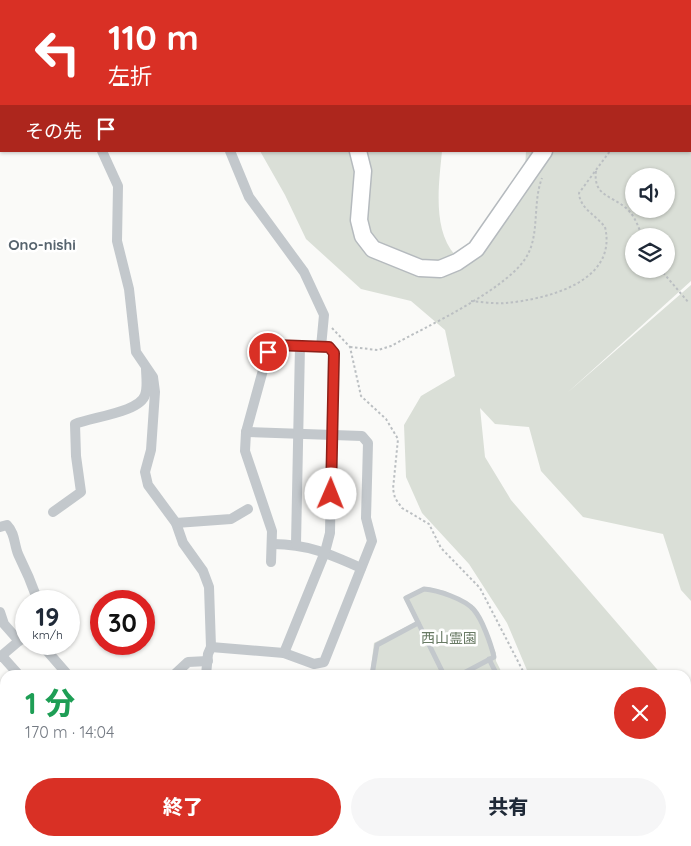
<!DOCTYPE html>
<html lang="ja">
<meta charset="utf-8">
<style>
body{margin:0;font-family:Quicksand,"Noto Sans JP",sans-serif;background:#f6f6f7;color:#1f2937;height:100vh;display:flex;flex-direction:column;font-size:19px;white-space:nowrap}
*{box-sizing:border-box;margin:0}
p{font-size:16px;color:#747a83}
.icon{flex:none;width:28px;height:28px;fill:none;stroke:currentColor;stroke-width:2;stroke-linecap:round;stroke-linejoin:round}
.map{position:relative;flex:1;overflow:hidden}
.panel{position:absolute;left:0px;top:670px;width:691px;height:176px;display:flex;flex-direction:column;background:#fff;border-radius:15px 15px 0 0;box-shadow:0 1px 4px #0004}
.panel>*{flex:none}
.hud{position:absolute;left:0px;top:0px;width:691px;height:152px;box-shadow:0 1px 4px #0004;background:#d93025;color:#fff;overflow:hidden}
.fabs{position:absolute;left:625px;top:168px;display:grid;gap:10px}
.fabs a{display:grid;place-items:center;width:50px;height:50px;border-radius:50%;background:#fff;box-shadow:0 1px 4px #0004;font-size:25px}
.speed{position:absolute;left:15px;top:590px;display:flex;gap:10px;font-size:25px;font-weight:700;text-align:center}
.speed>*{display:grid;place-content:center;width:65px;height:65px;border-radius:50%;background:#fff;box-shadow:0 1px 4px #0004;line-height:1}
.speed small{font-size:12px;font-weight:400}
.speed .limit{border:8px solid #d22;background:#fff;color:#111}
.pin{position:absolute;display:grid;place-items:center;width:42px;height:42px;color:#fff;margin:-21px;border:2px solid #fff;border-radius:50%;box-shadow:0 1px 5px #0007}
.me{position:absolute;width:55px;margin:-28px;rotate:1deg;stroke-linejoin:round;filter:drop-shadow(0 0 4px #0008)}
.turn{display:flex;align-items:center;gap:18px;height:105px;padding:0 25px;font-size:22px}
.turn .icon{width:65px;height:65px;stroke-width:2.5}
.turn b{display:block;font-size:35px;line-height:42px}
.then{display:flex;align-items:center;height:48px;padding:0 25px;background:#0003;gap:10px;font-size:19px}
.round{display:grid;place-items:center;flex:none;width:52px;height:52px;border-radius:26px;background:#f6f6f7}
.head{display:flex;align-items:center;justify-content:space-between;height:85px;padding:0 25px}
h1{font-size:30px;font-weight:800;line-height:38px;color:#1e9e55}
.primary-button{display:flex;gap:10px;margin-top:auto;padding:10px 25px}
.primary-button a{flex:1;height:58px;border-radius:30px;background:#d93025;color:#fff;font-size:20px;font-weight:800;line-height:58px;text-align:center}
.primary-button a+a{background:#f6f6f7;color:#1f2937}
.map>svg:first-child{display:block}
.green{fill:#dadfd7;fill-rule:evenodd}
.lines{fill:none;stroke-linecap:round;stroke-linejoin:round}
.secondary-casing{stroke:#b3babf;stroke-width:18}
.primary-casing{stroke:#b5babe;stroke-width:19}
.path{stroke:#bbbfc2;stroke-width:2;stroke-dasharray:2.5 2.5;stroke-linecap:butt}
.lane{stroke:#c3c8cc;stroke-width:5}
.street{stroke:#c3c8cc;stroke-width:10}
.secondary{stroke:#fff;stroke-width:15}
.primary{stroke:#fff;stroke-width:16}
.route-casing{stroke:#8d1f18;stroke-width:12}
.route{stroke:#d93025;stroke-width:9}
.labels{text-anchor:middle;stroke-width:5;stroke-linejoin:round;paint-order:stroke}
.park-label{font-size:14px;fill:#687a64;stroke:#fff}
.neighbourhood-label{font-size:15px;font-weight:bold;fill:#57646e;stroke:#fff}
</style>
<div class="map">
<svg width="691" height="846" viewBox="0 0 691 846">
<rect width="100%" height="100%" fill="#fafaf8"/>
<g class="green">
<polygon points="177,0 376,0 376,1"/>
<path d="M479 0H691V281L567 393 691 285V601L681 590 663 534 583 517 541 471 529 427 495 424 480 408 485 457 511 500 662 675H529L507 623 469 564 422 513 406 477 404 425 421 396 455 376 445 330 411 301 361 289 306 239 285 195 260 151H442C439 183 432 229 455 255L465 256 525 169 526 151H690V1ZM634 176H666V209H634ZM634 236H666V269H634Z"/>
<polygon points="426,587 445,591 475,607 496,653 496,661 503,675 370,675 374,643 416,622 403,597"/>
<polygon points="686,704 691,709 691,846 434,846 437,841 686,841"/>
</g>
<g class="lines">
<g class="secondary-casing">
<g id="secondary">
<polyline points="240,0 240,1"/>
<polyline points="0,731 5,743"/>
<polyline points="92,841 95,846"/>
</g>
</g>
<g class="primary-casing">
<g id="primary">
<polyline points="109,0 111,1"/>
<polyline points="615,1 616,0"/>
<polyline points="358,151 363,171 359,220 363,236 373,249 420,268 440,269 457,262 476,249 544,151"/>
</g>
</g>
<g class="path">
<path d="M596 171C593 196 611 195 626 208 635 216 638 226 642 236"/>
<polyline points="660,269 689,303"/>
<path d="M471 301C482 302 495 304 506 303 547 299 618 282 605 227 596 215 580 209 579 193L610 151"/>
<polyline points="332,328 350,347 361,396 386,419 398,439 393,489 395,498 402,508 429,524 441,548 480,588 525,675"/>
<path d="M350 347 378 350 391 346C425 327 514 287 529 252 539 230 533 201 542 178"/>
<polyline points="518,846 519,841"/>
</g>
<g class="lane">
<polyline points="489,659 497,675"/>
<polyline points="372,675 377,645 418,623"/>
<path d="M444 675 406 598 424 589C437 590 465 599 474 610 482 619 491 644 494 657L460 675"/>
<polyline points="397,846 407,841"/>
</g>
<g class="street">
<polyline points="684,0 691,1"/>
<polyline points="164,1 164,0"/>
<polyline points="102,151 118,186 117,241 129,289 136,352 153,377 155,392 151,450 145,472 148,485 176,523 183,543 203,571 209,587 211,647 208,654 206,675"/>
<polyline points="230,151 249,197 304,272 324,315 321,347"/>
<polyline points="246,432 362,436 368,443 366,518 372,541 324,662 314,664 284,653"/>
<path d="M53 512 81 492 76 456 75 424C92 417 140 412 145 395 148 387 146 376 146 368"/>
<polyline points="176,523 231,519 248,509"/>
<path d="M0 527 7 525C15 533 14 544 18 554 26 570 32 584 38 601"/>
<path d="M273 544C307 544 330 554 361 568"/>
<polyline points="296,544 300,346"/>
<polyline points="0,612 4,624 19,641"/>
<polyline points="41,644 68,675"/>
<polyline points="211,647 284,653 325,552 330,533 333,353 329,347 275,345 268,352 246,432 245,451 272,531 271,562"/>
<polyline points="2,656 19,675"/>
<polyline points="0,657 26,635"/>
<polyline points="174,675 188,662 208,661"/>
<polyline points="0,811 5,805"/>
<polyline points="181,841 181,846"/>
<polyline points="341,841 344,846"/>
<polyline points="248,846 258,841"/>
</g>
<use href="#secondary" class="secondary"/>
<use href="#primary" class="primary"/>
</g>
<g class="lines">
<g class="route-casing">
<polyline id="route" points="268,352 275,345 329,347 334,353 331,494"/>
</g>
<use href="#route" class="route"/>
</g>
<g class="labels">
<g class="park-label">
<text x="449" y="643">西山霊園</text>
</g>
<g class="neighbourhood-label">
<text x="42" y="250">Ono-nishi</text>
</g>
</g>
</svg>
<div class="fabs">
<a><svg class="icon" aria-label="sound" viewBox="0 0 24 24"><path d="M4 9h4l5-4v14l-5-4H4zM17 9q2 3 0 6"/></svg></a>
<a><svg class="icon" aria-label="layers" viewBox="0 0 24 24"><path d="M12 4l9 5-9 5-9-5zM3 14l9 5 9-5"/></svg></a>
</div>
<div class="speed"><div>19<small>km/h</small></div><div class="limit">30</div></div>
<div class="pin" style="left:268px;top:352px;background:#d93025"><svg class="icon" aria-label="arrive" viewBox="0 0 24 24"><path d="M6 21V4h12l-3 4 3 4H6"/></svg></div>
<svg class="me" style="left:331px;top:494px" viewBox="-20 -20 40 40"><circle r="19" fill="#fff"/><path d="M0-13L10 11 0 6-10 11z" fill="#d93025"/></svg>
<div class="hud">
<div class="turn"><svg class="icon" aria-label="left" viewBox="0 0 24 24"><path d="M17 20v-9H6M10 6l-5 5 5 5"/></svg><div><b>110 m</b>左折</div></div>
<div class="then">その先<svg class="icon" aria-label="arrive" viewBox="0 0 24 24"><path d="M6 21V4h12l-3 4 3 4H6"/></svg></div>
</div>
<section class="panel">
<div class="head"><div><h1>1 分</h1><p>170 m · 14:04</p></div><a class="round" style="background:#d93025;color:#fff"><svg class="icon" aria-label="close" viewBox="0 0 24 24"><path d="M6 6l12 12M18 6L6 18"/></svg></a></div>
<div class="primary-button"><a>終了</a><a>共有</a></div>
</section>
</div>
